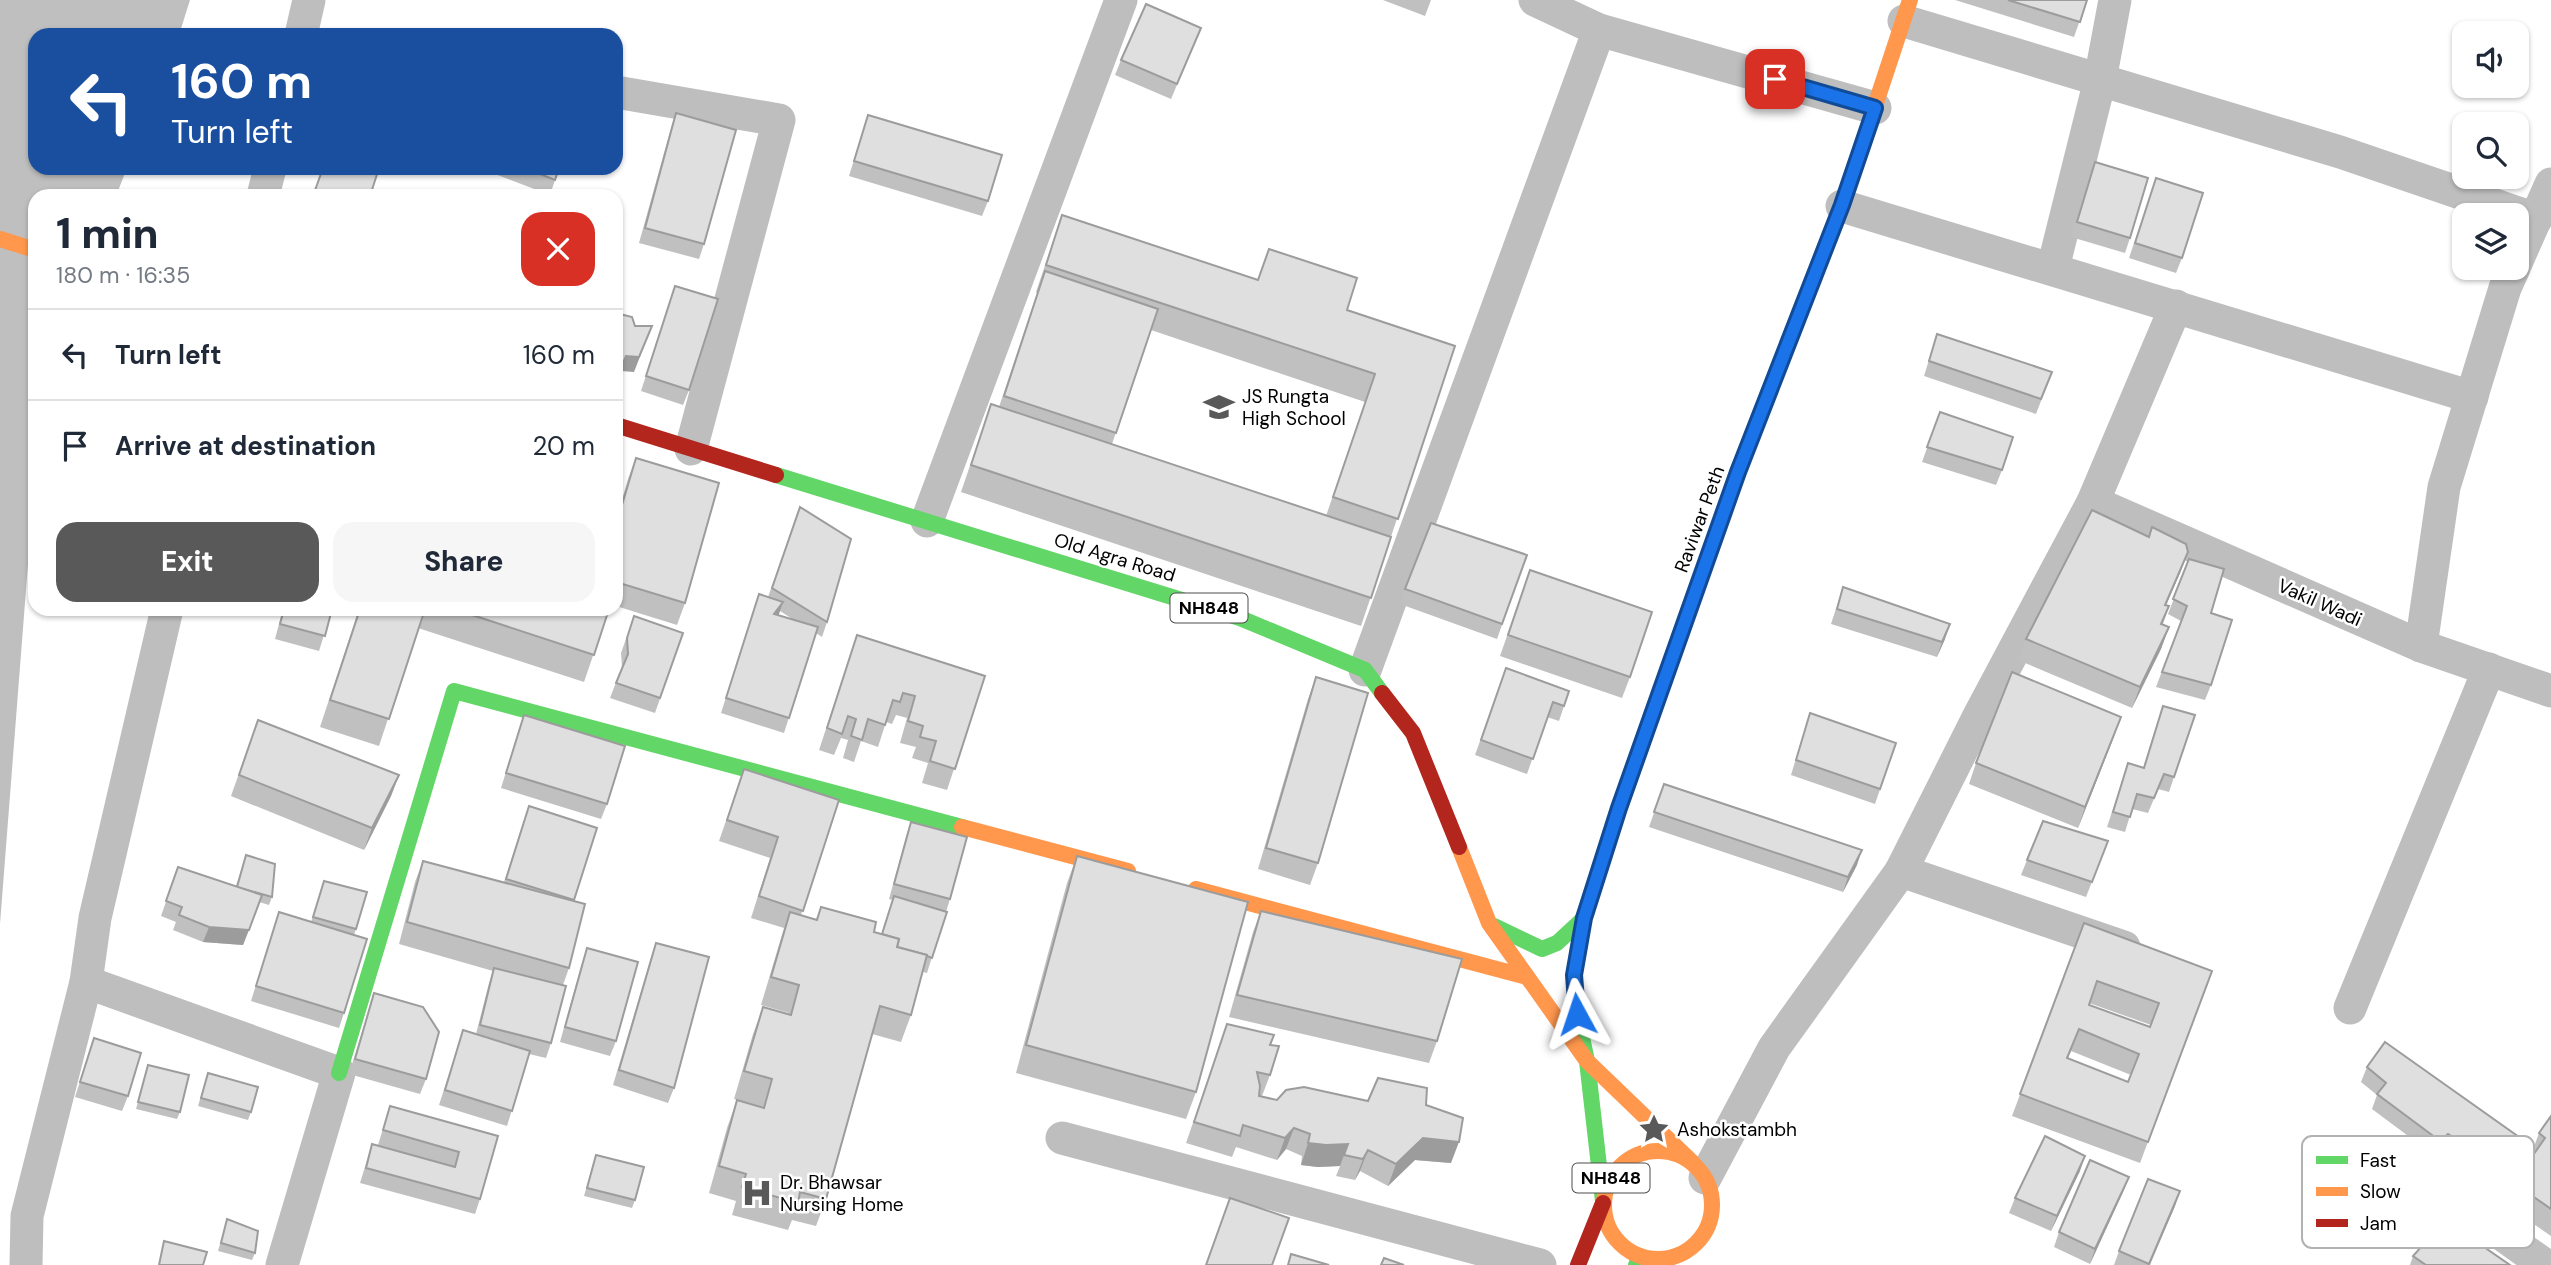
<!DOCTYPE html>
<meta charset="utf-8">
<style>
body{margin:0;font-family:"DM Sans",sans-serif;background:#f6f6f7;color:#1f2937;height:100vh;display:flex;flex-direction:column;font-size:26px;white-space:nowrap}
*{box-sizing:border-box;margin:0}
p{font-size:23px;color:#747a83}
.icon{flex:none;width:38px;height:38px;fill:none;stroke:currentColor;stroke-width:2;stroke-linecap:round;stroke-linejoin:round}
.map{position:relative;flex:1;overflow:hidden}
.sheet{position:absolute;left:28px;top:189px;width:595px;height:427px;display:flex;flex-direction:column;background:#fff;border-radius:21px;box-shadow:0 2px 5px #0004}
.sheet>*{flex:none}
.top-card{position:absolute;left:28px;top:28px;width:595px;height:147px;border-radius:21px;box-shadow:0 2px 5px #0004;background:#1a4fa0;color:#fff;overflow:hidden}
.fabs{position:absolute;left:2452px;top:21px;display:grid;gap:14px}
.fabs a{display:grid;place-items:center;width:77px;height:77px;border-radius:14px;background:#fff;box-shadow:0 2px 5px #0004;font-size:35px}
.pin{position:absolute;display:grid;place-items:center;width:60px;height:60px;color:#fff;margin:-30px;border-radius:14px;box-shadow:0 4px 10px #0006}
.me{position:absolute;width:77px;margin:-38px;rotate:355deg;stroke-linejoin:round;filter:drop-shadow(0 0 5px #0008)}
.turn{display:flex;align-items:center;gap:24px;height:147px;padding:0 28px;font-size:32px}
.turn .icon{width:91px;height:91px;stroke-width:2.5}
.turn b{display:block;font-size:49px;line-height:60px}
.round{display:grid;place-items:center;flex:none;width:74px;height:74px;border-radius:21px;background:#f6f6f7}
.summary{display:flex;align-items:center;justify-content:space-between;height:119px;padding:0 28px}
h1{font-size:42px;font-weight:800;line-height:52px}
.cta{display:flex;gap:14px;margin-top:auto;padding:14px 28px}
.cta a{flex:1;height:80px;border-radius:21px;background:#595959;color:#fff;font-size:28px;font-weight:800;line-height:80px;text-align:center}
.cta a+a{background:#f6f6f7;color:#1f2937}
ul{padding:0;list-style:none}
li{display:flex;align-items:center;gap:21px;height:91px;padding:0 28px;border-top:2px solid #e0e1e3}
li div{flex:1}
li b{display:block;font-size:26px}
li em{font-style:normal}
.map>svg:first-child{display:block}
.water{fill:#bfbfbf}
.lines{fill:none;stroke-linecap:round;stroke-linejoin:round}
.street{stroke:#bebebe;stroke-width:33}
.fast{stroke:#63d668;stroke-width:16}
.slow{stroke:#ff974d;stroke-width:16}
.jam{stroke:#b3261e;stroke-width:16}
.wall{fill:#c0c0c0;fill-rule:evenodd}
.shaded-wall{fill:#9c9c9c}
.building{fill:#dfdfdf;stroke:#9c9c9c;stroke-width:2;fill-rule:evenodd}
.route-casing{stroke:#114b97;stroke-width:18}
.route{stroke:#1a73e8;stroke-width:12}
.labels{text-anchor:middle;stroke-width:5;stroke-linejoin:round;paint-order:stroke}
.shield{fill:#fff;stroke:#4c4c4c;stroke-width:2}
.shield-label{font-size:18px;font-weight:bold;fill:#000}
.poi-label{font-size:19px;fill:#000;stroke:#fff;text-anchor:start}
.street-label{font-size:19px;fill:#000;stroke:#fff}
.key{fill:#fff;stroke:#b2b2b2;stroke-width:2}
.key-label{font-size:19px;fill:#000}
</style>
<div class="map">
<svg width="2551" height="1265" viewBox="0 0 2551 1265">
<rect width="100%" height="100%" fill="#fff"/>
<polygon class="water" points="0,0 190,0 179,35 35,35 35,168 127,168 116,196 35,196 35,474 0,924"/>
<g class="lines">
<g class="street">
<polyline points="1535,0 1599,30 1875,108"/>
<polyline points="1904,21 2340,152 2536,219"/>
<polyline points="301,35 309,0"/>
<polyline points="616,92 779,120 691,449"/>
<polyline points="263,196 270,168"/>
<polyline points="1842,206 2472,397"/>
<polyline points="2516,263 2551,184"/>
<polyline points="2053,268 2100,80 2115,0"/>
<polyline points="2093,502 2421,646 2551,691"/>
<polyline points="927,521 1121,0"/>
<polyline points="2421,646 2444,487 2505,288 2514,268"/>
<polyline points="1365,670 1599,30"/>
<polyline points="1901,871 2124,947"/>
<polyline points="86,982 339,1073 282,1265"/>
<polyline points="2350,1008 2489,669"/>
<polyline points="1062,1138 1540,1265"/>
<polyline points="2393,1157 2545,1265"/>
<polyline points="1705,1178 1774,1048 1901,871 1980,714 2093,502 2176,306"/>
<polyline points="26,1265 27,1216 86,982 95,918 167,609"/>
</g>
<g class="fast">
<polyline points="776,475 1240,618 1365,670 1382,693"/>
<polyline points="1494,926 1542,949 1557,943 1584,918"/>
<polyline points="1587,1061 1577,1014 1574,975 1584,918 1619,809 1738,472 1804,303"/>
<polyline points="1587,1061 1603,1201"/>
<polyline points="339,1073 454,691 962,827"/>
<polyline points="1636,1265 1640,1257"/>
</g>
<g class="slow">
<polyline points="0,239 35,250"/>
<polyline points="1804,303 1842,206 1910,0"/>
<polyline points="962,827 1128,871"/>
<polyline points="1459,847 1489,923 1587,1061 1693,1163"/>
<polyline points="1196,889 1527,977"/>
<circle cx="1658" cy="1205" r="54"/>
</g>
<g class="jam">
<polyline points="616,425 776,475"/>
<polyline points="1382,693 1413,733 1459,847"/>
<polyline points="1578,1265 1603,1203"/>
</g>
</g>
<g class="wall">
<polygon points="1383,0 1431,0 1425,16"/>
<polygon points="1955,0 2087,0 2074,37"/>
<polygon points="1201,28 1171,99 1115,75 1121,60"/>
<polygon points="676,113 704,244 699,259 639,243 671,128"/>
<polygon points="868,115 988,201 982,216 849,176"/>
<polygon points="2095,162 2130,238 2125,253 2071,237"/>
<polygon points="496,168 559,168 550,195 495,174"/>
<polygon points="2156,178 2182,258 2176,273 2129,258"/>
<path d="M1062 215 1455 346 1361 626 961 492 991 404 999 407 1037 293 1036 292ZM1151 330 1365 402 1326 516 1112 444Z"/>
<polygon points="675,286 689,390 683,405 641,391"/>
<polygon points="1937,334 2052,372 2036,414 1924,376"/>
<polygon points="1940,412 2002,470 1996,485 1922,462"/>
<polygon points="636,458 685,603 677,625 616,606 616,520 628,479"/>
<path d="M800 507 827 622 822 637 816 633 784 733 721 713 759 594 768 597ZM780 611 794 620 778 615Z"/>
<polygon points="1431,523 1527,555 1497,639 1400,604"/>
<polygon points="2149,537 2188,552 2180,573 2166,605 2169,606 2163,624 2169,627 2161,649 2132,708 2018,660 2026,639"/>
<polygon points="2189,559 2211,613 2211,685 2205,700 2156,687 2181,621 2168,614"/>
<polygon points="1530,570 1630,677 1622,698 1500,656"/>
<polygon points="1843,587 1945,639 1937,657 1831,624"/>
<polygon points="283,609 332,609 319,651 275,639"/>
<polygon points="359,609 609,609 584,682 418,628 379,746 320,727"/>
<polygon points="634,616 683,633 655,713 610,698 622,667 621,653"/>
<polygon points="857,635 985,676 947,790 922,783 928,763 912,758 916,747 900,743 907,718 896,715 892,724 886,722 878,747 861,741 854,762 843,758 848,740 841,738 834,755 819,750"/>
<polygon points="1506,668 1564,706 1559,721 1547,717 1527,774 1475,755"/>
<polygon points="1316,677 1318,863 1310,885 1258,869 1308,699"/>
<polygon points="2163,706 2195,715 2169,792 2158,789 2148,813 2132,809 2125,832 2107,827 2128,763 2143,768"/>
<polygon points="1810,713 1896,743 1875,804 1791,775"/>
<polygon points="524,715 607,804 601,819 501,788"/>
<polygon points="258,720 399,775 391,796 364,850 231,796"/>
<polygon points="2113,739 2078,828 1969,784 1976,763"/>
<polygon points="744,769 839,800 801,915 816,919 821,907 874,932 882,934 893,900 889,899 906,837 911,822 950,899 927,973 923,972 911,1015 901,1042 872,1034 826,1199 816,1226 792,1220 788,1230 732,1215 736,1201 709,1193 727,1128 737,1100 762,1107 734,1099 753,1034 763,1007 789,1014 789,1013 761,1005 784,928 751,918 770,858 719,841"/>
<polygon points="1664,784 1857,865 1843,892 1649,827"/>
<polygon points="529,806 573,901 569,968 563,985 551,1043 546,1058 529,1054 507,1126 439,1105 463,1030 476,1034 489,983 493,971 399,944 415,882 423,861 504,882"/>
<polygon points="2108,841 2086,897 2021,875 2027,860"/>
<polygon points="246,855 272,897 269,905 259,902 243,945 203,942 173,930 176,922 161,916 178,867 236,886"/>
<polygon points="1077,856 1196,1092 1186,1119 1016,1073 1067,883"/>
<polygon points="324,881 356,929 354,935 344,1013 339,1028 251,1001 279,912 311,922"/>
<polygon points="1261,911 1437,1041 1429,1063 1229,1017 1253,932"/>
<path d="M2084 923 2212 971 2140 1163 2012 1116ZM2089 1003 2151 1025 2150 1027 2089 1005ZM2071 1051 2131 1075 2128 1082 2068 1058Z"/>
<polygon points="656,943 674,1088 668,1103 613,1085 651,958"/>
<polygon points="587,948 616,1041 610,1056 560,1042 582,963"/>
<polygon points="374,993 426,1079 420,1094 349,1074"/>
<polygon points="1227,1024 1274,1035 1271,1045 1270,1075 1262,1096 1277,1100 1368,1101 1426,1105 1451,1163 1415,1160 1388,1186 1360,1171 1355,1180 1336,1176 1340,1166 1318,1167 1301,1165 1302,1156 1286,1149 1277,1160 1236,1147 1232,1157 1186,1143"/>
<polygon points="94,1038 128,1096 122,1111 75,1097"/>
<polygon points="148,1065 180,1112 177,1119 136,1109"/>
<polygon points="2367,1067 2513,1152 2496,1179 2479,1168 2470,1180 2449,1167 2453,1155 2443,1149 2435,1156 2372,1109 2377,1095 2361,1082"/>
<polygon points="208,1073 251,1112 248,1120 198,1106"/>
<polygon points="390,1106 498,1136 480,1199 475,1214 360,1183 372,1144 454,1167 378,1145"/>
<polygon points="2551,1116 2551,1236 2506,1205 2514,1183 2533,1156 2531,1155 2539,1133"/>
<polygon points="596,1155 635,1200 632,1208 584,1196"/>
<polygon points="2080,1171 2051,1231 2009,1213 2015,1198"/>
<polygon points="2129,1177 2123,1192 2090,1264 2054,1247 2059,1232"/>
<polygon points="2333,1187 2416,1190 2411,1205 2387,1237 2327,1202"/>
<polygon points="2175,1206 2150,1265 2114,1265 2119,1251"/>
<polygon points="227,1219 255,1253 252,1260 218,1251"/>
<polygon points="2413,1256 2510,1265 2410,1265"/>
</g>
<g class="shaded-wall">
<polygon points="652,326 634,372 621,371 616,382 626,356"/>
<polygon points="2188,552 2180,573 2157,626 2165,605"/>
<polygon points="783,602 778,617 774,614"/>
<polygon points="1950,624 1945,639 1937,657 1942,642"/>
<polygon points="2169,627 2161,649 2132,708 2140,687"/>
<polygon points="2121,717 2113,739 2078,828 2085,807"/>
<polygon points="399,775 391,796 364,850 372,828"/>
<polygon points="1862,850 1857,865 1843,892 1848,877"/>
<polygon points="209,927 249,930 243,945 203,942"/>
<polygon points="1294,1128 1286,1149 1277,1160 1285,1138"/>
<polygon points="2448,1134 2443,1149 2435,1156 2440,1141"/>
<polygon points="2519,1137 2513,1152 2496,1179 2502,1164"/>
<polygon points="1423,1138 1459,1142 1451,1163 1415,1160 1388,1186 1396,1164"/>
<polygon points="1308,1143 1348,1144 1340,1166 1318,1167 1301,1165"/>
<polygon points="1368,1150 1360,1171 1355,1180 1363,1159"/>
<polygon points="2484,1153 2479,1168 2470,1180 2475,1165"/>
<polygon points="2085,1156 2080,1171 2051,1231 2057,1216"/>
<polygon points="2129,1177 2123,1192 2090,1264 2095,1249"/>
<polygon points="2416,1190 2411,1205 2387,1237 2392,1222"/>
<polygon points="2180,1191 2175,1206 2149,1265"/>
</g>
<g class="building">
<polygon points="2008,0 2087,0 2080,22"/>
<polygon points="1146,4 1201,28 1177,84 1121,60"/>
<polygon points="676,113 736,130 704,244 645,228"/>
<polygon points="868,115 1002,155 988,201 854,161"/>
<polygon points="2095,162 2148,178 2130,238 2077,222"/>
<polygon points="323,168 379,168 370,196 313,196"/>
<polygon points="525,168 559,168 555,180"/>
<polygon points="2156,178 2203,193 2182,258 2135,243"/>
<polygon points="1062,215 1258,280 1269,249 1357,278 1347,310 1455,346 1398,519 1333,497 1375,374 1046,265"/>
<polygon points="1045,271 1158,309 1116,433 1004,396"/>
<polygon points="675,286 718,299 689,390 646,376"/>
<polygon points="616,313 632,317 635,326 652,326 639,357 626,356 616,379"/>
<polygon points="1937,334 2052,372 2041,399 1929,361"/>
<polygon points="991,404 1391,537 1371,598 971,465"/>
<polygon points="1940,412 2013,437 2002,470 1927,447"/>
<polygon points="636,458 719,483 685,603 616,582 616,525"/>
<polygon points="800,507 851,539 827,622 772,588"/>
<polygon points="2092,510 2149,537 2152,527 2186,544 2188,552 2165,605 2169,606 2161,624 2169,627 2140,687 2026,639"/>
<polygon points="1431,523 1527,555 1502,624 1405,589"/>
<polygon points="2189,559 2224,569 2211,613 2232,620 2211,685 2162,672 2187,606 2173,599"/>
<polygon points="1530,570 1652,612 1630,677 1508,635"/>
<polygon points="1843,587 1950,624 1942,642 1837,609"/>
<polygon points="759,594 783,602 774,614 818,627 789,718 726,698"/>
<polygon points="284,609 332,609 325,636 280,624"/>
<polygon points="360,609 425,609 389,719 330,700"/>
<polygon points="454,609 609,609 594,655"/>
<polygon points="634,616 683,633 660,698 616,683 628,654 627,638"/>
<polygon points="857,635 985,676 955,769 930,761 936,741 920,737 923,726 908,721 915,696 903,693 900,702 893,700 885,725 868,719 862,740 851,736 856,719 848,716 842,734 827,728"/>
<polygon points="1506,668 1569,691 1564,706 1553,702 1533,759 1481,740"/>
<polygon points="2012,672 2121,717 2085,807 1976,763"/>
<polygon points="1316,677 1368,693 1318,863 1266,848"/>
<polygon points="2163,706 2195,715 2174,777 2164,774 2154,798 2137,794 2130,817 2113,812 2128,763 2144,768"/>
<polygon points="1810,713 1896,743 1880,789 1796,760"/>
<polygon points="524,715 625,746 607,804 506,773"/>
<polygon points="258,720 399,775 372,828 239,775"/>
<polygon points="744,769 839,800 803,911 759,896 778,837 727,820"/>
<polygon points="1664,784 1862,850 1848,877 1654,812"/>
<polygon points="529,806 597,828 574,900 506,879"/>
<polygon points="2043,821 2108,841 2092,882 2027,860"/>
<polygon points="911,822 967,837 950,899 894,884"/>
<polygon points="246,855 275,864 272,897 237,887"/>
<polygon points="1077,856 1248,902 1196,1092 1026,1045"/>
<polygon points="423,861 585,904 569,968 407,922"/>
<polygon points="178,867 262,895 249,930 209,927 179,915 182,907 166,901"/>
<polygon points="324,881 367,892 356,929 313,917"/>
<polygon points="894,896 947,912 932,958 927,956 927,955 897,947 899,939 882,934"/>
<polygon points="821,907 876,922 874,932 899,939 897,947 927,955 911,1015 880,1006 826,1199 800,1192 798,1203 742,1187 746,1174 719,1166 737,1100 764,1108 772,1079 744,1071 763,1007 791,1015 799,985 771,977 790,912 817,920"/>
<polygon points="1261,911 1462,959 1437,1041 1237,995"/>
<polygon points="279,912 367,939 344,1013 256,986"/>
<path d="M2084 923 2212 971 2148 1142 2020 1094ZM2097 981 2159 1003 2150 1027 2089 1005ZM2079 1029 2139 1054 2128 1082 2067 1058Z"/>
<polygon points="656,943 709,957 674,1088 619,1070"/>
<polygon points="587,948 638,962 616,1041 565,1027"/>
<polygon points="494,968 566,986 551,1043 480,1025"/>
<polygon points="374,993 423,1007 439,1032 426,1079 355,1059"/>
<polygon points="1227,1024 1274,1035 1270,1045 1279,1046 1270,1075 1257,1072 1260,1086 1259,1096 1277,1100 1286,1090 1304,1087 1368,1101 1378,1078 1427,1088 1426,1105 1463,1118 1459,1142 1423,1138 1396,1164 1368,1150 1363,1159 1344,1155 1348,1144 1326,1145 1308,1143 1310,1134 1294,1128 1285,1138 1243,1125 1240,1136 1194,1122"/>
<polygon points="463,1030 530,1051 512,1111 445,1090"/>
<polygon points="94,1038 141,1053 128,1096 80,1082"/>
<polygon points="2385,1042 2519,1137 2502,1164 2484,1153 2475,1165 2454,1152 2459,1141 2448,1134 2440,1141 2377,1094 2386,1083 2367,1067"/>
<polygon points="148,1065 189,1075 180,1112 138,1102"/>
<polygon points="208,1073 258,1087 251,1112 201,1098"/>
<polygon points="390,1106 498,1136 480,1199 366,1168 372,1144 455,1167 459,1152 383,1130"/>
<polygon points="2551,1116 2551,1209 2514,1183 2545,1138 2539,1133"/>
<polygon points="2045,1136 2085,1156 2057,1216 2015,1198"/>
<polygon points="596,1155 644,1167 635,1200 587,1188"/>
<polygon points="2090,1160 2129,1177 2095,1249 2059,1232"/>
<polygon points="2148,1179 2180,1191 2149,1264 2119,1251"/>
<polygon points="1230,1198 1289,1218 1272,1265 1206,1265"/>
<polygon points="227,1219 258,1231 255,1253 221,1243"/>
<polygon points="2445,1220 2510,1265 2426,1265 2413,1256"/>
<polygon points="164,1241 207,1252 203,1265 159,1265"/>
<polygon points="1291,1254 1329,1265 1288,1265"/>
<polygon points="1384,1258 1404,1265 1381,1265"/>
</g>
<g class="lines">
<g class="route-casing">
<polyline id="route" points="1577,1014 1574,975 1584,918 1619,808 1738,472 1842,205 1875,108 1775,79"/>
</g>
<use href="#route" class="route"/>
</g>
<defs>
<g id="school-bare" transform="scale(2.415)"><path d="M0-5L7-2L0 1L-7-2ZM-4 1L0 2.5L4 1V4Q0 6-4 4Z" fill="#595959" stroke="#fff" stroke-width="2.5" paint-order="stroke"/></g>
<g id="sight-bare" transform="scale(2.415)"><path d="M0-6L1.8-2.2L6-1.7L2.9 1.2L3.7 5.4L0 3.3L-3.7 5.4L-2.9 1.2L-6-1.7L-1.8-2.2Z" fill="#595959" stroke="#fff" stroke-width="2.5" paint-order="stroke"/></g>
<g id="hospital-bare" transform="scale(2.415)"><path d="M-5-5h3v3.5h4V-5h3V5h-3V1.5h-4V5h-3Z" fill="#595959" stroke="#fff" stroke-width="2.5" paint-order="stroke"/></g>
</defs>
<g fill-rule="evenodd">
<use href="#school-bare" x="1219" y="407"/>
<use href="#sight-bare" x="1654" y="1129"/>
<use href="#hospital-bare" x="757" y="1193"/>
</g>
<g class="labels">
<g class="shield">
<rect x="1170.5" y="593.5" width="77" height="29" rx="5"/>
<rect x="1572.5" y="1163.5" width="77" height="29" rx="5"/>
</g>
<g class="shield-label">
<text x="1209" y="614">NH848</text>
<text x="1611" y="1184">NH848</text>
</g>
<g class="poi-label">
<text x="1242" y="403">JS Rungta<tspan x="1242" dy="22">High School</tspan></text>
<text x="1677" y="1136">Ashokstambh</text>
<text x="780" y="1189">Dr. Bhawsar<tspan x="780" dy="22">Nursing Home</tspan></text>
</g>
<g class="street-label">
<text transform="translate(1699 519) rotate(-70)" y="7">Raviwar Peth</text>
<text transform="translate(1115 557) rotate(17)" y="7">Old Agra Road</text>
<text transform="translate(2320 602) rotate(24)" y="7">Vakil Wadi</text>
</g>
</g>
<rect x="2302" y="1136" width="232" height="112" rx="10" class="key"/>
<rect x="2316" y="1156" width="32" height="8" fill="#63d668"/>
<rect x="2316" y="1187" width="32" height="9" fill="#ff974d"/>
<rect x="2316" y="1219" width="32" height="8" fill="#b3261e"/>
<g class="key-label">
<text x="2360" y="1167">Fast</text>
<text x="2360" y="1198">Slow</text>
<text x="2360" y="1230">Jam</text>
</g>
</svg>
<div class="fabs">
<a><svg class="icon" aria-label="sound" viewBox="0 0 24 24"><path d="M4 9h4l5-4v14l-5-4H4zM17 9q2 3 0 6"/></svg></a>
<a><svg class="icon" aria-label="search" viewBox="0 0 24 24"><circle cx="10" cy="10" r="6"/><path d="M15 15l6 6"/></svg></a>
<a><svg class="icon" aria-label="layers" viewBox="0 0 24 24"><path d="M12 4l9 5-9 5-9-5zM3 14l9 5 9-5"/></svg></a>
</div>
<div class="pin" style="left:1775px;top:79px;background:#d93025"><svg class="icon" aria-label="arrive" viewBox="0 0 24 24"><path d="M6 21V4h12l-3 4 3 4H6"/></svg></div>
<svg class="me" style="left:1577px;top:1014px" viewBox="-20 -20 40 40"><path d="M0-17L14 15 0 8-14 15z" fill="#1a73e8" stroke="#fff" stroke-width="4"/></svg>
<div class="top-card">
<div class="turn"><svg class="icon" aria-label="left" viewBox="0 0 24 24"><path d="M17 20v-9H6M10 6l-5 5 5 5"/></svg><div><b>160 m</b>Turn left</div></div>
</div>
<section class="sheet">
<div class="summary"><div><h1>1 min</h1><p>180 m · 16:35</p></div><a class="round" style="background:#d93025;color:#fff"><svg class="icon" aria-label="close" viewBox="0 0 24 24"><path d="M6 6l12 12M18 6L6 18"/></svg></a></div>
<ul>
<li><svg class="icon" aria-label="left" viewBox="0 0 24 24"><path d="M17 20v-9H6M10 6l-5 5 5 5"/></svg><div><b>Turn left</b></div><em>160 m</em></li>
<li><svg class="icon" aria-label="arrive" viewBox="0 0 24 24"><path d="M6 21V4h12l-3 4 3 4H6"/></svg><div><b>Arrive at destination</b></div><em>20 m</em></li>
</ul>
<div class="cta"><a>Exit</a><a>Share</a></div>
</section>
</div>
